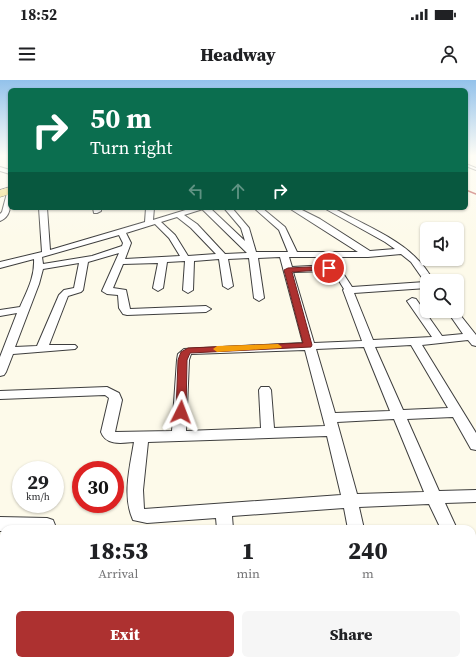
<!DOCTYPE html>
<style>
body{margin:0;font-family:"Source Serif 4",serif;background:#f6f6f6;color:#202124;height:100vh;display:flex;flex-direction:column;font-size:15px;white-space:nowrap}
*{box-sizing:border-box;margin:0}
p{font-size:13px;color:#757577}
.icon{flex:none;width:22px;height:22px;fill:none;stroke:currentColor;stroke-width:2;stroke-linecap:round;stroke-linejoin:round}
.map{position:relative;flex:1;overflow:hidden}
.side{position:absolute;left:0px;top:445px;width:476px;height:140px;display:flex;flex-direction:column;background:#fff;border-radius:12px 12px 0 0;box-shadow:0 1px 3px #0004}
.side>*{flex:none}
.hud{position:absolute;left:8px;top:8px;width:460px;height:122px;border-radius:6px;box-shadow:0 1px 3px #0004;background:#0b6e4f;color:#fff;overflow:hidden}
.buttons{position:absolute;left:420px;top:142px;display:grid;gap:8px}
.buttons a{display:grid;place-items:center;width:44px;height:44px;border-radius:6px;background:#fff;box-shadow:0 1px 3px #0004;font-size:20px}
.speed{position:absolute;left:12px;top:381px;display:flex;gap:8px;font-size:20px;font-weight:700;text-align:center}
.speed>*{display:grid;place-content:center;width:52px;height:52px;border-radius:50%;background:#fff;box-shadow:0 1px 3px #0004;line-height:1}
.speed small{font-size:10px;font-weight:400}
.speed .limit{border:6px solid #d22;background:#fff;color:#111}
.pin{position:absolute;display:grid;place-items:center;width:34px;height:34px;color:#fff;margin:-17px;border:2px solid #fff;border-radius:50%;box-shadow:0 1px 4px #0007}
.me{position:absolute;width:44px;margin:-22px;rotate:3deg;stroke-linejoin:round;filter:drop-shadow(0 0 3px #0008)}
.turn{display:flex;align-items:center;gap:14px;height:84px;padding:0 16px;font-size:18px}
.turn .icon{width:52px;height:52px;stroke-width:2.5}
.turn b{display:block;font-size:28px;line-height:34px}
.lanes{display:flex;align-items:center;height:38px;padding:0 16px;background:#0003;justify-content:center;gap:20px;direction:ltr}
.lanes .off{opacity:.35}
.eta{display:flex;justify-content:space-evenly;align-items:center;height:68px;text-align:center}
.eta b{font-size:24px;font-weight:800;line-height:28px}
.primary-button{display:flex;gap:8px;margin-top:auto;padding:8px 16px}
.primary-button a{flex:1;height:46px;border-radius:6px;background:#ad3130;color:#fff;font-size:16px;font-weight:800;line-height:46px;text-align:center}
.primary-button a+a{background:#f6f6f6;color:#202124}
.status{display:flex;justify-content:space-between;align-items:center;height:28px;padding:0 20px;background:#fff;direction:ltr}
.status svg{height:11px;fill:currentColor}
header{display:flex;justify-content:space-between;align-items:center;height:52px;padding:0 16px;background:#fff;font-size:18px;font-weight:800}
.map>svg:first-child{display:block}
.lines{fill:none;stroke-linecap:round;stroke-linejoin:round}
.service-casing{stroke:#3e3e3e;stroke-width:2}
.minor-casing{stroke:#3e3e3e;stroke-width:2}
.primary-casing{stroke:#1c1c1c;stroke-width:1}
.service{fill:#fff;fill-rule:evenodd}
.minor{fill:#fff;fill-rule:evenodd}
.primary{fill:#ecd36b;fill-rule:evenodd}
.rail{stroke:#ad3130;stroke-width:1.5}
.route{fill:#ad3130;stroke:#70201f}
.slow{fill:#f59e0b}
</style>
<div class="status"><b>18:52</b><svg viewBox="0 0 49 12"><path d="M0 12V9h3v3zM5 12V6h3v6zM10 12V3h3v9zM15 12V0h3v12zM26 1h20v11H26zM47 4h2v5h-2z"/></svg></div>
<header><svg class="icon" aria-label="menu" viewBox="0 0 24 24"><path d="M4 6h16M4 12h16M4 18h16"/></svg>Headway<svg class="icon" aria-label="person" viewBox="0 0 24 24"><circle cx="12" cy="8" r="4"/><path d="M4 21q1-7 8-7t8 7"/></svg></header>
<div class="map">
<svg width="476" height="585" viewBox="0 0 476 585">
<rect width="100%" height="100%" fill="#fdfaea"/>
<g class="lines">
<g class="service-casing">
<polygon id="service" points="466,84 476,88 476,90 466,86"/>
</g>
<g class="minor-casing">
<g id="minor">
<polygon points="0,87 10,90 10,94 0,91"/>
<path d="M10 111C10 122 13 136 0 141V134L2 132 7 113Z"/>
<path d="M39 128H47L50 170 145 142 146 128H154L153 140 192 128H210L245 161 241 148 224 128H232L249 148 256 172H288L279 150 254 128H262L285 147 297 172H358L289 128H298L320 139 370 171 395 169 385 162 324 128H333C359 142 398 158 417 179 424 185 429 194 434 201H427V208L354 213 373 260 432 257 407 221 412 218 416 219 442 256 463 254 447 231H457L476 255V266L472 265 468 260 422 265 476 353V370L471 369 453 337 407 339 439 411 476 410V422L445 423 457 449H441L429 424 359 427 364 449H348L344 428 232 436 233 449H217L216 438 147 443 133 440C122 416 130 387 134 362 122 363 106 366 101 352L109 318 105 315 0 319V311L107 307 119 313 122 320 115 352 172 351 177 280 178 274 184 269 303 263 280 177 258 178 264 218 259 221 254 218 249 178 228 179 233 206 228 209 223 206 219 179 194 181 193 210 188 213 183 210 185 181 167 182 163 208 158 211 153 208 158 183 123 184 113 208 126 210 130 229 206 226 211 229 206 232 127 235 123 234 119 228 118 215 107 214 102 211 119 173 88 182 83 210 81 212 68 216 49 265H75L77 267 75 269 13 274 6 292 4 295 0 296V277L17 233 0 236V230L20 227C27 211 35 197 34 179L0 188V182L42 172ZM203 129V130L247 173 225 174 197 144 184 135ZM177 137 191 148 216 174 188 176 175 155 161 142ZM155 144 169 158 180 176 125 179 131 163 126 153ZM119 155 123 163 122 166 92 176 43 184 42 177ZM401 174 411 182 425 202 352 207 339 187 329 185 292 187 289 177H368ZM79 183 74 208 64 210 59 215 37 266 15 267 39 204 43 189ZM329 191H333L344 209 343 210 362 261 314 263 293 192ZM411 265 448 328 403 330 375 267ZM364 267 390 331 335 333 316 269ZM305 270 325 346 274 348 271 310 269 307H261L259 310 261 348 186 351 189 280 191 274ZM394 339 424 412 357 414 337 342ZM327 356 341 415 144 429 143 410 148 362Z"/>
<polygon points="93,128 101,128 101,131 97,133 94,133"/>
<polygon points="0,437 47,438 53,440 55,445 53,449 4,449 4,451 0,451"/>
<polygon points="472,488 476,489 476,512 472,511"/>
<rect x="0" y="529" width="4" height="18"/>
<polygon points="19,581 39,581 38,585 18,585"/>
<polygon points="113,581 133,581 132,585 112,585"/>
<polygon points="226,581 246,581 247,585 227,585"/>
<polygon points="378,581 398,581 399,585 379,585"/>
</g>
</g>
<g class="primary-casing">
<polygon id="primary" points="10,107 10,114 0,117 0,110"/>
</g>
<use href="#service" class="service"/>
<use href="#minor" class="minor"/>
<use href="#primary" class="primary"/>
<polyline class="rail" points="466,110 476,114"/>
</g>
<linearGradient id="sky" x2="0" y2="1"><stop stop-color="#93c2eb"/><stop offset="0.48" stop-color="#fefdf6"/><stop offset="1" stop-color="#fefdf6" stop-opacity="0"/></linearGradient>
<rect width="476" height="158" fill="url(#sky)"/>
<polygon class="route" points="329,186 333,188 332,189 292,192 312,265 311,267 190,273 187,280 186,332 184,334 177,334 176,332 178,280 181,272 188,268 303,263 284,190 288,188"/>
<polygon class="slow" points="278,264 282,267 281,268 217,272 213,269 217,266"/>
</svg>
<div class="buttons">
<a><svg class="icon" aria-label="sound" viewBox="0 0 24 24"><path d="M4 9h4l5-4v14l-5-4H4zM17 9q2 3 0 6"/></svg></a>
<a><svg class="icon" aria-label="search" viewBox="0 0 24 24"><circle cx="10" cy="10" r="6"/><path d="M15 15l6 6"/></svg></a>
</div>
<div class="speed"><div>29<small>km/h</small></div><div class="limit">30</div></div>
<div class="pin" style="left:329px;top:188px;background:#d93025"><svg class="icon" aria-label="arrive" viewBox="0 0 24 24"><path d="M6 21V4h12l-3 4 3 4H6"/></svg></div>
<svg class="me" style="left:181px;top:332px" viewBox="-20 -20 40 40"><path d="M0-17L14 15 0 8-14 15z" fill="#ad3130" stroke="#fff" stroke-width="4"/></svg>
<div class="hud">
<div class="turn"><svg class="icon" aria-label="right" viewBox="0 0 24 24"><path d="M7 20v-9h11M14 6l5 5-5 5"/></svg><div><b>50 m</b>Turn right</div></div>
<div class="lanes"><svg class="icon off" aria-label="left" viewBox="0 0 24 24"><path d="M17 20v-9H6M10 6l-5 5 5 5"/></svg><svg class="icon off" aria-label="ahead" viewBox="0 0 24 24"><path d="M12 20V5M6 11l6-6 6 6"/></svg><svg class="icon" aria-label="right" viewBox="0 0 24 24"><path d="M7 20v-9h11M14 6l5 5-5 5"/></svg></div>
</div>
<section class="side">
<div class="eta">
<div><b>18:53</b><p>Arrival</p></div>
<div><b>1</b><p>min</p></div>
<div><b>240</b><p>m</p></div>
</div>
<div class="primary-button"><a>Exit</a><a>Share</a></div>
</section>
</div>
